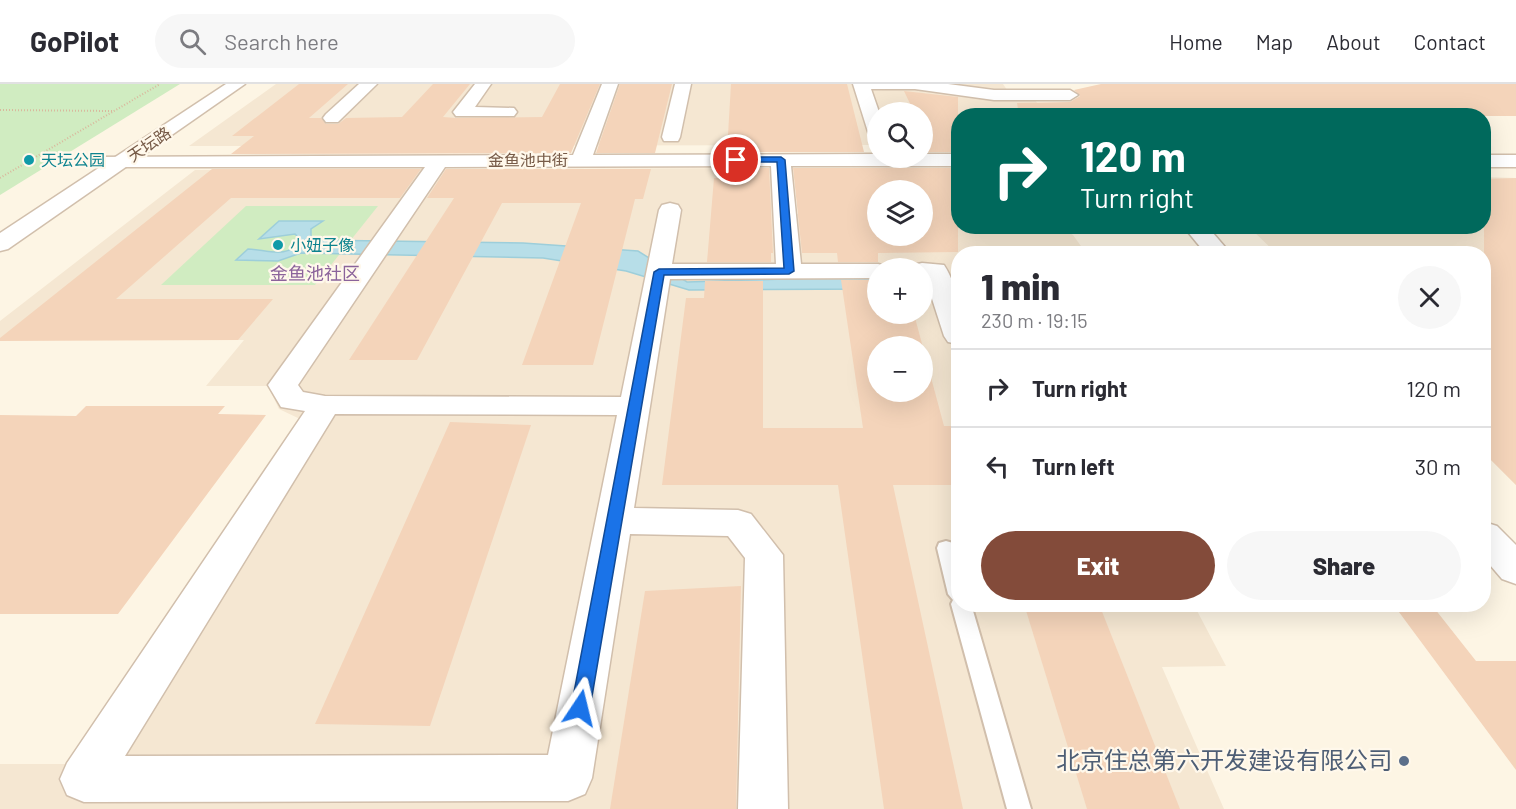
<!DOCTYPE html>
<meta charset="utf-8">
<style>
body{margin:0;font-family:Barlow,"Noto Sans SC",sans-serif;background:#f7f7f7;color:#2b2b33;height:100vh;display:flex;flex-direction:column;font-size:22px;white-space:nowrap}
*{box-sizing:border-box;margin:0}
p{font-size:20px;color:#7c7c81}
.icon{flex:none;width:33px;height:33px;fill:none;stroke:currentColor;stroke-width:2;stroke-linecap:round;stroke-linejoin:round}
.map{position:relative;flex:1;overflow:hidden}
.side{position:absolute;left:951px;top:162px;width:540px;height:366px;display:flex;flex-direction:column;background:#fff;border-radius:24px;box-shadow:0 6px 24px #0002}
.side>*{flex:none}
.hud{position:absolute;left:951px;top:24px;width:540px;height:126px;border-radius:24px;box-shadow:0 6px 24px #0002;background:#00695c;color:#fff;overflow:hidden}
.controls{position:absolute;left:867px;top:18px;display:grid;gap:12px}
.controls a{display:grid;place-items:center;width:66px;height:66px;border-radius:50%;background:#fff;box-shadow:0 6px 24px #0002;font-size:30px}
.pin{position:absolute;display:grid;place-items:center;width:51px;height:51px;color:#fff;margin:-26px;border:3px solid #fff;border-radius:50%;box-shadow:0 2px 6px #0007}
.me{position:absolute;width:66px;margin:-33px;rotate:10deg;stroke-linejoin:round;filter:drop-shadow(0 0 4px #0008)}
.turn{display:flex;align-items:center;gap:21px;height:126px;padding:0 30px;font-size:27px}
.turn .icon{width:78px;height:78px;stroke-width:2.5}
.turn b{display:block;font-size:42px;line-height:51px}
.round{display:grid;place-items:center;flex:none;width:63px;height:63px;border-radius:32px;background:#f7f7f7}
.summary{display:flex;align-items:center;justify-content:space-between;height:102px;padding:0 30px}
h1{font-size:36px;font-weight:800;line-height:45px}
.action{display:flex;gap:12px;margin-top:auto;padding:12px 30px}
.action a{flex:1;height:69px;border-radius:36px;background:#834b3a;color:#fff;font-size:24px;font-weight:800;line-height:69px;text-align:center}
.action a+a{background:#f7f7f7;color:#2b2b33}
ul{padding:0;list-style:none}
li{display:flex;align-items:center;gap:18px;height:78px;padding:0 30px;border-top:2px solid #e1e1e2}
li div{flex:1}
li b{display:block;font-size:22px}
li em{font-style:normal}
header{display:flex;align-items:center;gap:36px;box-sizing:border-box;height:84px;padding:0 30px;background:#fff;border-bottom:2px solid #e1e1e2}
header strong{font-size:28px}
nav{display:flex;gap:33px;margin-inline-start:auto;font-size:21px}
.search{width:420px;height:54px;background:#f7f7f7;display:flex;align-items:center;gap:15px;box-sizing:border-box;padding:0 21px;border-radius:33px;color:#7c7c81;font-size:22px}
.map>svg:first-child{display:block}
.residential{fill:#f5e7d2;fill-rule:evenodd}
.green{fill:#d0ecc1}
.water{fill:#b7dee8;stroke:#9dceda;stroke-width:1.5}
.building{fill:#f4d4ba;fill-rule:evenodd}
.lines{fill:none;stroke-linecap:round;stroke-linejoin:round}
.service-casing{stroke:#d1bfac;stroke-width:4}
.minor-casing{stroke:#d1bfac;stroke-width:3}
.tertiary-casing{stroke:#d1bfac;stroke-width:3}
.path{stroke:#d9b89d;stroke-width:2;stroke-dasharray:1 2;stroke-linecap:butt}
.service{fill:#fff;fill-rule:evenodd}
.minor{fill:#fff;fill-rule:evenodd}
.tertiary{fill:#fff;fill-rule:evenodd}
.route{fill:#1a73e8;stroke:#114b97;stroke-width:1.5}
.culture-dot{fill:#0f9aa8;stroke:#fff8eb;stroke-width:2}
.service-dot{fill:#5c6f8a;stroke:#fff8eb;stroke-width:2}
.labels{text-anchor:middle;stroke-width:4.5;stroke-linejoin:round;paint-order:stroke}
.far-street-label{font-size:16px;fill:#775b48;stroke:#fff8eb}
.far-culture-label{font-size:16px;fill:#0d838f;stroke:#fff8eb;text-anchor:start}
.far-quarter-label{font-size:18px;fill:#8b639b;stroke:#fff8eb}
.near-service-label{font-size:24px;fill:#4e5e75;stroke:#fff8eb;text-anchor:end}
</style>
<header>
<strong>GoPilot</strong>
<div class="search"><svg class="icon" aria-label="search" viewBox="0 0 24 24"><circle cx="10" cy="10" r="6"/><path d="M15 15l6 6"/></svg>Search here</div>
<nav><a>Home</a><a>Map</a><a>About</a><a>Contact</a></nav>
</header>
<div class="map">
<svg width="1516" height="725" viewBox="0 0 1516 725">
<rect width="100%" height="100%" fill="#fdf5e4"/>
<g class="residential">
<polygon points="276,0 1003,0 1014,16 1035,16 1046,31 958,32 958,60 923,60 922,28 878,28 877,61 189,62"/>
<path d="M791 84 795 130H877L878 152H922L923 130H958V142L1062 143 1073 151 1086 169 958 170V520L1194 521 1226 582 1162 583 1224 725H0V680H73L300 335 279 325 268 302H206L244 256H0V237L195 86ZM878 184H922V230H878ZM878 262H922V308H878Z"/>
<polygon points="1484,93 1516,94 1516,401 1484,369 1484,170 1276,169 1249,143 1484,142"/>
</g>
<g class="green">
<polygon points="0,0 180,0 0,111"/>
<polygon points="246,122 378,122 315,201 161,201"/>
</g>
<path class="water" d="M279 137H323L311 145V156L523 159 638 167 687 198 877 192 878 205 689 206 626 187 543 174 301 169 278 177 236 176 248 165C265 165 289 177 300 155L295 150 259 155Z"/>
<g class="building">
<polygon points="299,0 348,0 309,34 321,34 326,40 338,40 346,34 402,33 433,0 470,0 443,33 456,34 542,33 560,0 600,0 571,69 231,70 254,52 232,52"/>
<polygon points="620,0 672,0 655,69 596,69"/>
<polygon points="731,0 847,0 864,68 727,68"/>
<polygon points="1101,0 1516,0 1516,32 1324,32 1298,24 1269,32 1019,32 1017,19 1070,18 1080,12 1074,6"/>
<polygon points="904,7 958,13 958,68 922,68 922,28 914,28"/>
<polygon points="726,84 769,84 773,169 771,169 771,178 707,178 714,94 725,94"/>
<path d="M793 84H958V168L878 169V178H838L837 169H802ZM878 106H922V152H878Z"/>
<polygon points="212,85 421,85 400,114 231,114 116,215 273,215 238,256 0,257 0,254"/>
<polygon points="446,85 651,85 643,115 635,115 593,281 522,281 581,119 502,119 417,276 349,276 454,114 427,114"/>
<polygon points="1516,94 1516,401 1484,369 1484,95"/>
<path d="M841 196H878V230H914L944 342H958V401H893L963 725H884L838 401H662L686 214H704L705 197H763V344H863ZM878 262H922V308H878Z"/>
<polygon points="86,322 225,322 218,330 266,331 118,530 0,530 0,331 76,332"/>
<polygon points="450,338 531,341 430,642 315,640"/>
<polygon points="741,502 736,725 610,725 645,507"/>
<polygon points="1024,520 1099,520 1180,725 1087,725"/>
<polygon points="1393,520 1431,520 1476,577 1516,577 1516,686"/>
</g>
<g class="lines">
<g class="service-casing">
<polygon id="service" points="946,457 953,459 958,475 958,520 971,520 1031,725 1007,725 951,520 953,516 948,510 937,464 939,459"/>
</g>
<g class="minor-casing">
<g id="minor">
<polygon points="359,0 377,0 338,38 326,38 323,34 326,30"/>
<polygon points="475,0 491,0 475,23 514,24 517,28 514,32 456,32 453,28"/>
<path d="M602 0H618L593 71 878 70V74H922V70H958V82H791L801 180H878L887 182 889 184H878V194L670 195 634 424 738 426 751 430 783 471 788 725H738L745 474 728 452 630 450 592 694 585 710 568 717 84 718 67 711 60 695 67 679 305 327 281 323 268 301 425 83H97L90 81 87 77 90 73 573 71ZM771 82 776 180H672L681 126 678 121 670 119 662 121 659 126 621 313 325 312 303 308 298 301 445 83ZM335 330 617 331 548 671 125 672Z"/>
<polygon points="675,0 691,0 680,53 678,57 664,57 662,53"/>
<polygon points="853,0 948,0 994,6 1070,6 1078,11 1070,16 994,16 915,5 871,5 879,28 878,28 878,56 871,55 869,51"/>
<rect x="1484" y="71" width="32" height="12"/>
<polygon points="1183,142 1207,142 1231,170 1206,170"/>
<path d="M922 179 944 181C960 205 958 232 958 260L948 258 944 252 925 193H922V184H911L913 181Z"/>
<polygon points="1484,438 1497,442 1516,461 1516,500 1502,495 1484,474"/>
</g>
</g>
<g class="tertiary-casing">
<polygon id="tertiary" points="226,0 245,0 8,165 0,167 0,149"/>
</g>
<g class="path">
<polyline points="0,26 113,27"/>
<polyline points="0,94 160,0"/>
</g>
<use href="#service" class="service"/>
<use href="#minor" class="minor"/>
<use href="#tertiary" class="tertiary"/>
</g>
<polygon class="route" points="736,73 781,73 785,76 794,187 789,190 664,191 590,624 587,630 580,632 574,630 571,624 654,188 659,185 784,184 777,78 733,78 732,76"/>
<g class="culture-dot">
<circle cx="29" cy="76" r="6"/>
<circle cx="278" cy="161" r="6"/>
</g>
<circle class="service-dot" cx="1404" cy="677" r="6"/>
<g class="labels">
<g class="far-street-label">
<text transform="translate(149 60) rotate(-34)" y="6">天坛路</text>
<text x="528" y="82">金鱼池中街</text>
</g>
<g class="far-culture-label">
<text x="41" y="82">天坛公园</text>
<text x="290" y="167">小妞子像</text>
</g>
<g class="far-quarter-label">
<text x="315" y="196">金鱼池社区</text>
</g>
<g class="near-service-label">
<text x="1392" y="685">北京住总第六开发建设有限公司</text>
</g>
</g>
</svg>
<div class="controls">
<a><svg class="icon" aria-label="search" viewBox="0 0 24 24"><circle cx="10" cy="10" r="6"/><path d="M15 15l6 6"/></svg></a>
<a><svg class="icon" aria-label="layers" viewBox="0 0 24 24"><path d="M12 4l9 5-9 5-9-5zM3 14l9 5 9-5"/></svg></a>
<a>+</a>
<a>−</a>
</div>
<div class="pin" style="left:736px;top:76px;background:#d93025"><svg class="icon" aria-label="arrive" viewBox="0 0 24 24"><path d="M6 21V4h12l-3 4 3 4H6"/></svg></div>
<svg class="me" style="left:580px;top:624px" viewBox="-20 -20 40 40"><path d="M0-17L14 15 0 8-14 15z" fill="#1a73e8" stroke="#fff" stroke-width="4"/></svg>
<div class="hud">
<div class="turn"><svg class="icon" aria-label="right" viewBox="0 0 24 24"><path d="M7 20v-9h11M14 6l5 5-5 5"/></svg><div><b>120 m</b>Turn right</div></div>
</div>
<section class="side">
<div class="summary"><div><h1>1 min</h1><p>230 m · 19:15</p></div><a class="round"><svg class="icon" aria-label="close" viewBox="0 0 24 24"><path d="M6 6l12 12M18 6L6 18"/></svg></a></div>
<ul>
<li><svg class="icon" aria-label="right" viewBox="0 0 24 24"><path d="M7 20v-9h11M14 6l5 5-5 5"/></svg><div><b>Turn right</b></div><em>120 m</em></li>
<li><svg class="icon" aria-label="left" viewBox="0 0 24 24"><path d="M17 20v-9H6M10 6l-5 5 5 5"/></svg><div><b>Turn left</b></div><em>30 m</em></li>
</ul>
<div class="action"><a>Exit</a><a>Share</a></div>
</section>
</div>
